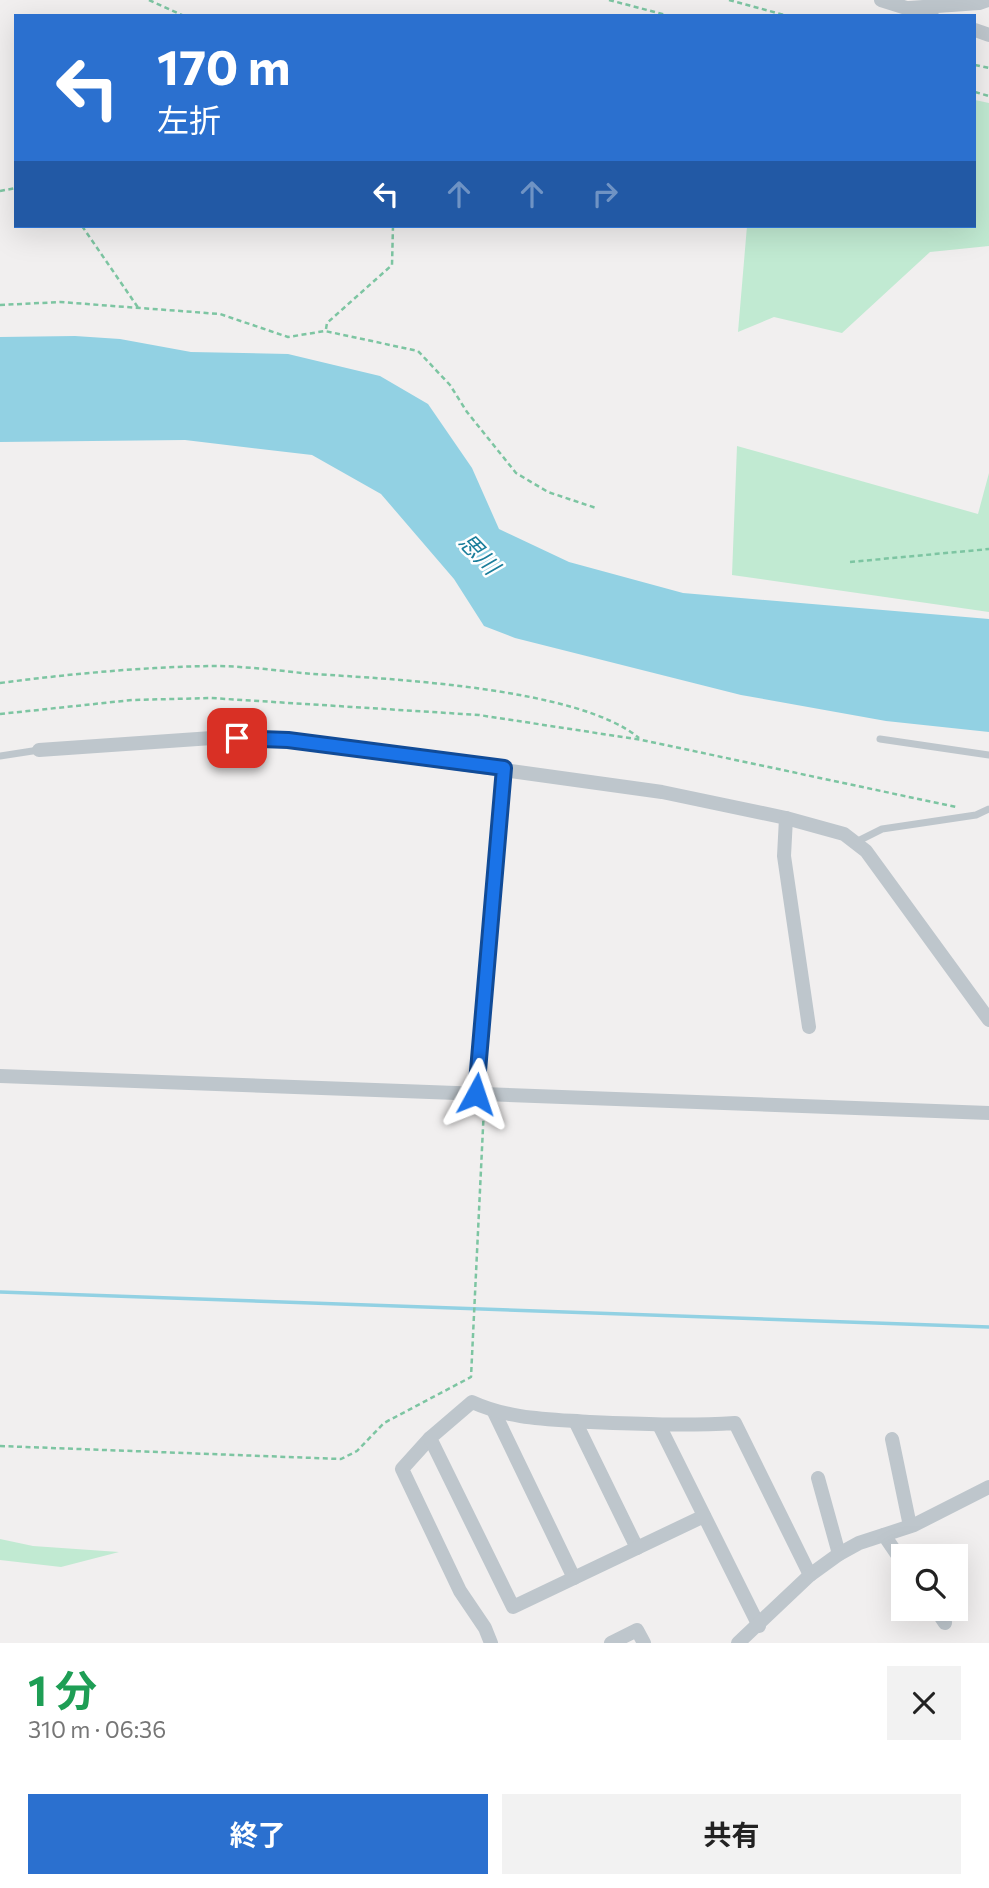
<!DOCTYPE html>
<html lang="ja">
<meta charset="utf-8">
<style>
body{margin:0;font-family:Commissioner,"Noto Sans JP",sans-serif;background:#f2f2f2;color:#222;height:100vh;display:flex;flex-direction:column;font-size:26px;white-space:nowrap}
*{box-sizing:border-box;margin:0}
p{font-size:23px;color:#767676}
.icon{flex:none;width:38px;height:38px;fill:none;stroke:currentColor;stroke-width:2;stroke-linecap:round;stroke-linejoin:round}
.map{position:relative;height:1643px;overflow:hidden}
.sheet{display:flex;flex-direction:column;background:#fff;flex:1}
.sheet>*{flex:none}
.hud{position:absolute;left:14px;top:14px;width:962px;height:214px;border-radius:0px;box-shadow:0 7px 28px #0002;background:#2b70cf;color:#fff;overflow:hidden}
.fabs{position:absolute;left:891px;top:1544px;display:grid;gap:14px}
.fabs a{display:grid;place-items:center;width:77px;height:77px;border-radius:0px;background:#fff;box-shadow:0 7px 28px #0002;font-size:35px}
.pin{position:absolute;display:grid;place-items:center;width:60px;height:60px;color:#fff;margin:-30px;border-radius:14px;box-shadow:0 4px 10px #0006}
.me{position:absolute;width:77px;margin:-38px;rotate:5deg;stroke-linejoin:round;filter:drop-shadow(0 0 5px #0008)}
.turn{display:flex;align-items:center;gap:24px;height:147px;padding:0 28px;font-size:32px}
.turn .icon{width:91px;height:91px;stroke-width:2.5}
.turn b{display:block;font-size:49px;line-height:60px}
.lanes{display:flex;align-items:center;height:66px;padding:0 28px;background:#0003;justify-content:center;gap:35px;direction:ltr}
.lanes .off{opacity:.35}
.round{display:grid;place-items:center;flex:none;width:74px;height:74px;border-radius:0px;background:#f2f2f2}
.summary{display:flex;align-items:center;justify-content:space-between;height:119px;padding:0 28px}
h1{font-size:42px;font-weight:700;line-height:52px;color:#1e9e55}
.cta{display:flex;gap:14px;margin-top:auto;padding:14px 28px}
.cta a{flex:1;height:80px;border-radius:0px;background:#2b70cf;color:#fff;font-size:28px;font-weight:700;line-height:80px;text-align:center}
.cta a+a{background:#f2f2f2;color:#222}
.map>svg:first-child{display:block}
.green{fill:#c1ead2}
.water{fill:#92d1e3}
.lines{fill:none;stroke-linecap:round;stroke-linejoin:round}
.stream{stroke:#92d1e3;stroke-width:3.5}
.path{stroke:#7dc5a2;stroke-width:2.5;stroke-dasharray:5 3.5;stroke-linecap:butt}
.lane{stroke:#bec6cc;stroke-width:7}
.street{stroke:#bec6cc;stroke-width:14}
.route-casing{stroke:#114b97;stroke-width:18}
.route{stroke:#1a73e8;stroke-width:12}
.labels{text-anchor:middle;stroke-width:5;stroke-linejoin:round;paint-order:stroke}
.water-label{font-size:23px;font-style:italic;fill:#1a7e9b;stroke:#fff}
</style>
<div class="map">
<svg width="989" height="1643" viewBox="0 0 989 1643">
<rect width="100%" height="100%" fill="#f1efef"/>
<g class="green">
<polygon points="975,100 989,103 989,246 930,252 842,333 774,317 738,332 747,226 975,226"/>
<polygon points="737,446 978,514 989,473 989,612 732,575"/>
<polygon points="0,1539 33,1546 119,1552 61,1567 0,1560"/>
</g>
<polygon class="water" points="75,336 120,339 191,352 288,354 380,376 428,404 472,468 499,529 569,562 683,593 989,619 989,732 886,721 741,695 515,638 484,626 454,579 381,494 312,455 185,440 0,442 0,337"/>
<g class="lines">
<polyline class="stream" points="0,1292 989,1327"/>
<g class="path">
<polyline points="149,0 184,16"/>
<polyline points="609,0 670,16"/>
<polyline points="729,0 788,16"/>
<polyline points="975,65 989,68"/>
<polyline points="975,92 989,96"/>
<polyline points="0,191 16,188"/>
<polyline points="82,226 139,309"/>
<polyline points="0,305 60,302 220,314 288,337 325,331 418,351 450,385 467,412 516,473 548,492 596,508"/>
<polyline points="326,329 327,323 392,265 393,226"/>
<polyline points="850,562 989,549"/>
<path d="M0 683C70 674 141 667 212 666 246 666 280 671 313 674 393 679 579 688 639 738"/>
<polyline points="0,714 132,700 211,698 479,715 642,740 956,807"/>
<polyline points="0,1446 341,1459 357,1451 384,1423 471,1377 484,1107"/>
</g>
<g class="lane">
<polyline points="880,739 989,755"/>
<polyline points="0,756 39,750"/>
<polyline points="858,841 882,829 976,815 989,809"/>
</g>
<g class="street">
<polyline points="881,0 932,16"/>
<polyline points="909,8 979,3 988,0"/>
<polyline points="975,30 989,35"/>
<polyline points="39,750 212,738 287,740 662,792 786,818 844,834 866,851 989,1020"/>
<polyline points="786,818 784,856 809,1027"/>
<polyline points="0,1076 989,1113"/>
<polyline points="476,1094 504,768"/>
<polyline points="494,1412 574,1578"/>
<polyline points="575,1421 637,1548"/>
<polyline points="659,1425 759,1626"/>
<polyline points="430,1438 402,1469 460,1591 485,1628 491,1643"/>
<polyline points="892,1439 910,1526"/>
<polyline points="818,1478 839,1554"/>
<path d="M704 1516 513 1607 430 1438 472 1402C509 1419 548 1419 589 1422 638 1424 686 1426 735 1423L810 1575"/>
<polyline points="884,1535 903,1563"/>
<polyline points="935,1608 945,1623"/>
<polyline points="611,1643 637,1630 644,1643"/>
<polyline points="738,1643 810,1575 839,1554 859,1543 914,1525 989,1487"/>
</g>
</g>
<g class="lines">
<g class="route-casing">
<polyline id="route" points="237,738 288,740 504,768 476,1094"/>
</g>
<use href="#route" class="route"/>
</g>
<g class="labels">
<g class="water-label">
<text transform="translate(479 554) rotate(46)" y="8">思川</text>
</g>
</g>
</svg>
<div class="fabs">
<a><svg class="icon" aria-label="search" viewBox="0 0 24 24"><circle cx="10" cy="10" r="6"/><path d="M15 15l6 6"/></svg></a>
</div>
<div class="pin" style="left:237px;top:738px;background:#d93025"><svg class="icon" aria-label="arrive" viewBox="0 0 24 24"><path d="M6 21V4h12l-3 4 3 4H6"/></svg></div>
<svg class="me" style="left:476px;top:1094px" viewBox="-20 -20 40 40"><path d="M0-17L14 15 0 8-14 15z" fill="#1a73e8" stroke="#fff" stroke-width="4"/></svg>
<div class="hud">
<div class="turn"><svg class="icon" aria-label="left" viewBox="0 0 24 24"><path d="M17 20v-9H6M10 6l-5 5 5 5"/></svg><div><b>170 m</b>左折</div></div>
<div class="lanes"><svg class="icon" aria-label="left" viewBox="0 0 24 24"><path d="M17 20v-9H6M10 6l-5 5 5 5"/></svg><svg class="icon off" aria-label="ahead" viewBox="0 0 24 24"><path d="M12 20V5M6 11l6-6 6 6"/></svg><svg class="icon off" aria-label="ahead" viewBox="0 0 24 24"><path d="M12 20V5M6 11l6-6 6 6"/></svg><svg class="icon off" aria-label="right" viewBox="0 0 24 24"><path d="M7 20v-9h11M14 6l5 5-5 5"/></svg></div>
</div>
</div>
<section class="sheet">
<div class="summary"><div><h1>1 分</h1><p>310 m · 06:36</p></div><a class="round"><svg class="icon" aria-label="close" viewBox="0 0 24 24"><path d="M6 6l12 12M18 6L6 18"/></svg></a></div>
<div class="cta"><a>終了</a><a>共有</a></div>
</section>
